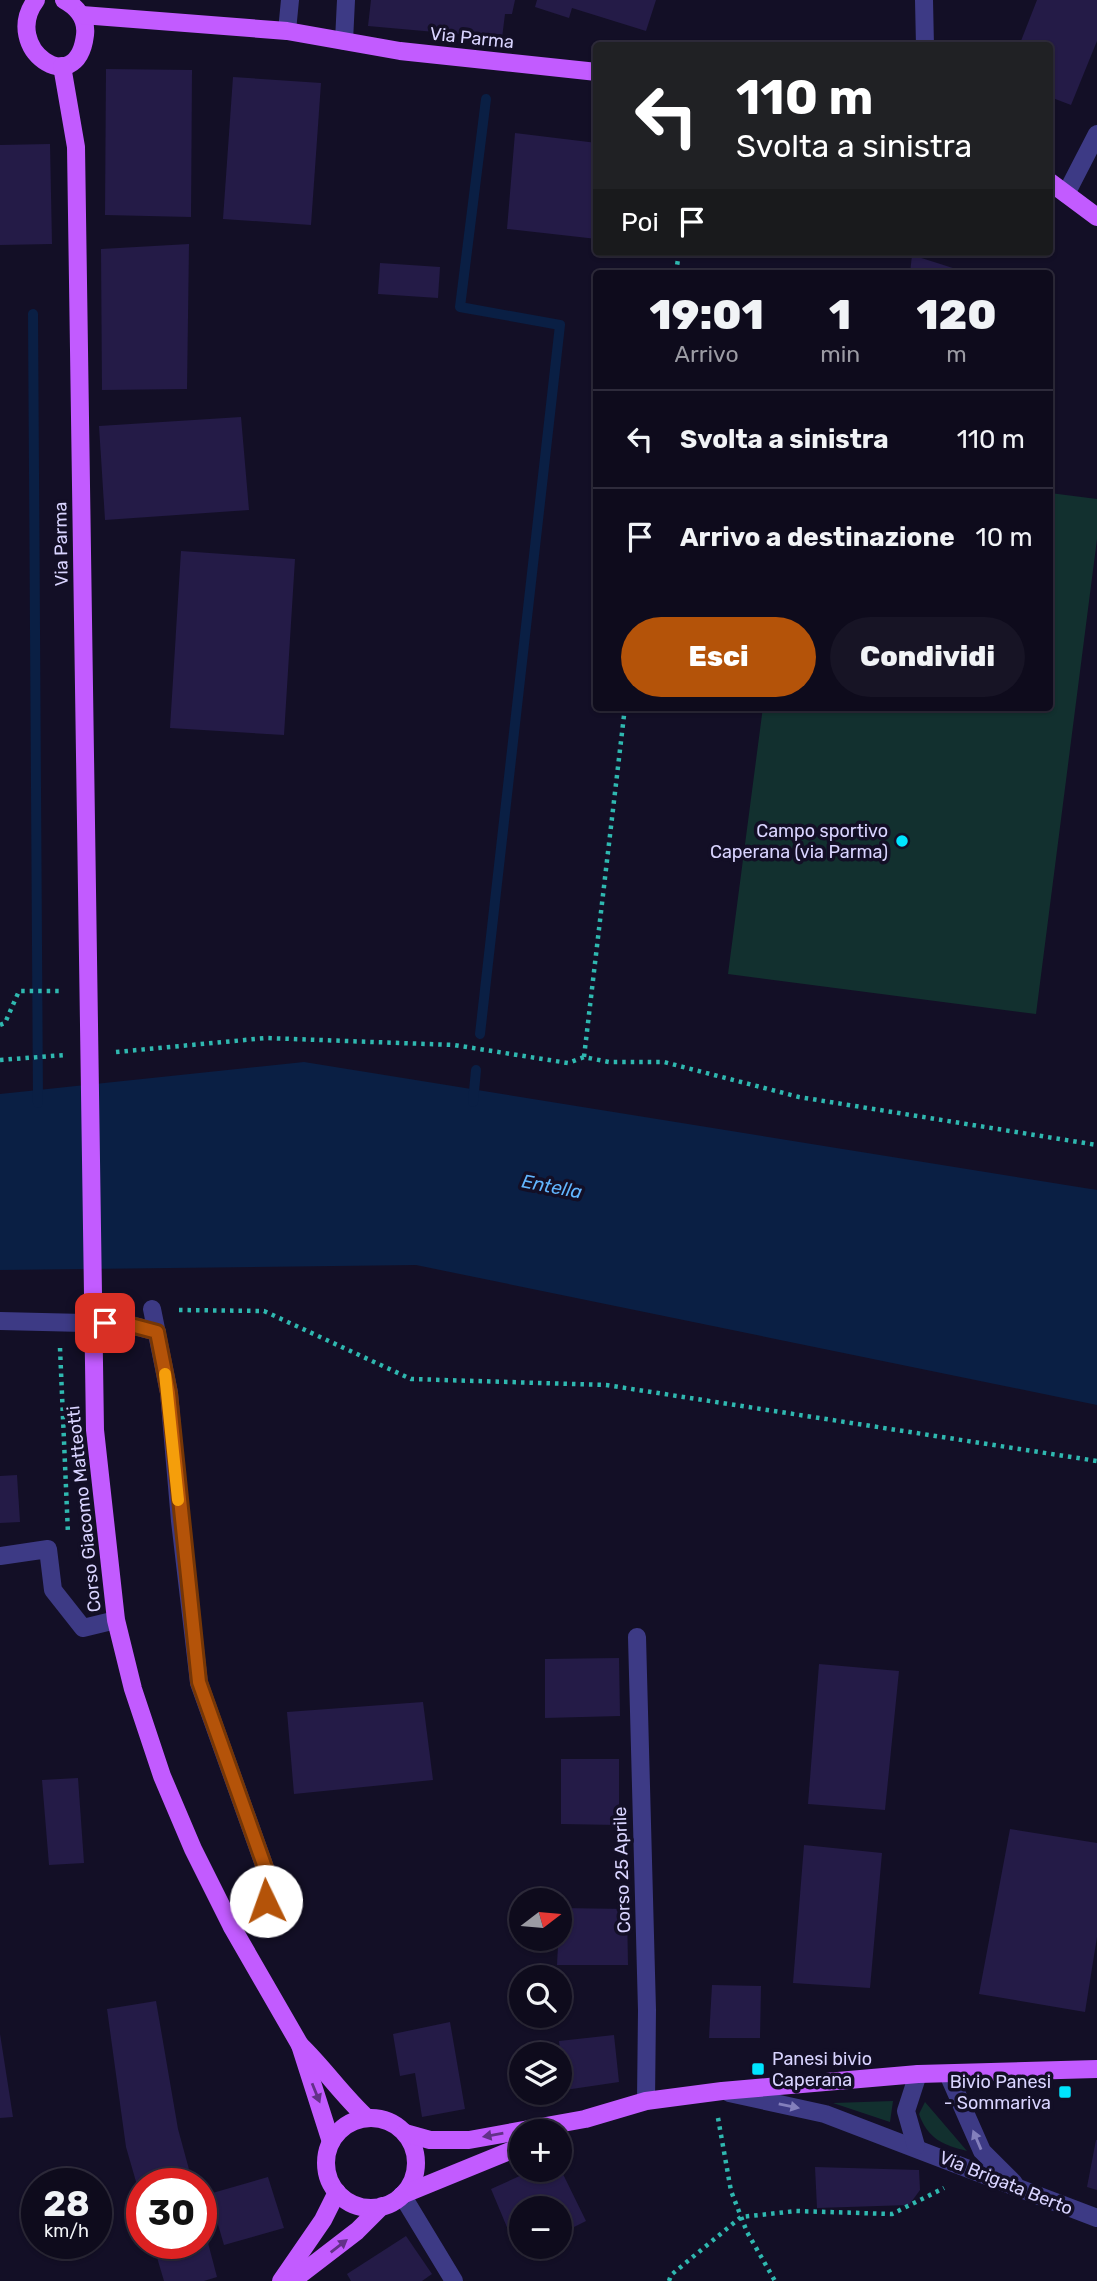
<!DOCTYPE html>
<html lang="it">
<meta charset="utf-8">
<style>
body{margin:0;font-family:Rubik,sans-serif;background:#171425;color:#f1f3f6;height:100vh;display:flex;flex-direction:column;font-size:26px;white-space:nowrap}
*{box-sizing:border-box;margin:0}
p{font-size:23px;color:#9b9ba3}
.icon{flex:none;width:38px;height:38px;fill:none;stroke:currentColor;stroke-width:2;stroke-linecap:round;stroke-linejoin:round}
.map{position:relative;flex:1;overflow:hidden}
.panel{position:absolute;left:593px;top:270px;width:460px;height:441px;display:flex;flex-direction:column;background:#0e0b1c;border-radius:7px;box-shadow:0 2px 5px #0004,0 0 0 2px #2e2b3b}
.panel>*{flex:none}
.guide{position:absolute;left:593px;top:42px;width:460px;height:214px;border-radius:7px;box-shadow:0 2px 5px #0004,0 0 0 2px #2e2b3b;background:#202124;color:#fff;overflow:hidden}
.needle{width:46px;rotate:74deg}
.controls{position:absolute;left:509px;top:1888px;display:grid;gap:14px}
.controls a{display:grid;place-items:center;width:63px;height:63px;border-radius:50%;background:#0e0b1c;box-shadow:0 2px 5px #0004,0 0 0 2px #2e2b3b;font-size:35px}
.speed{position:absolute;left:21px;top:2168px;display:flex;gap:14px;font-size:35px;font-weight:700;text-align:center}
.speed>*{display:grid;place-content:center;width:91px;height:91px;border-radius:50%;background:#0e0b1c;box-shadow:0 2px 5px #0004,0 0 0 2px #2e2b3b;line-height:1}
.speed small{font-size:18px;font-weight:400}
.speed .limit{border:10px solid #d22;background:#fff;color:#111}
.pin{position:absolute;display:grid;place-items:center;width:60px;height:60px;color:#fff;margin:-30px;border-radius:14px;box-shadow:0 4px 10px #0006}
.me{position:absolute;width:77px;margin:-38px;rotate:357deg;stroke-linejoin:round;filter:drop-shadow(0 0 5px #0008)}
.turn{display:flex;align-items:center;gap:24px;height:147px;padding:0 28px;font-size:32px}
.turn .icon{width:91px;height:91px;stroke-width:2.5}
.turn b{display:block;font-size:49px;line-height:60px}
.then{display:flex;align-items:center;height:66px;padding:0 28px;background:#0003;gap:14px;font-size:26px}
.eta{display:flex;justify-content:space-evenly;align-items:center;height:119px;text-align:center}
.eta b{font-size:42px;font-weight:800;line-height:49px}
.cta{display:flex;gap:14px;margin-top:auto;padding:14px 28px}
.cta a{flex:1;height:80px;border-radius:42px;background:#b45309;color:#fff;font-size:28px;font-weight:800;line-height:80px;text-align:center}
.cta a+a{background:#171425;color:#f1f3f6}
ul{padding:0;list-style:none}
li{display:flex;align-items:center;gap:21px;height:98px;padding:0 28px;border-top:2px solid #2e2b3b}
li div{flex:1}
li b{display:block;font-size:26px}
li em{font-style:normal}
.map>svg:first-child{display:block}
.green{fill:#12302f}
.water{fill:#0a1f44}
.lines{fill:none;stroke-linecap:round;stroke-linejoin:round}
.stream{stroke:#0a1f44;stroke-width:10}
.building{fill:#241b47}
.path{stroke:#2fb8b0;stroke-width:4.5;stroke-dasharray:3.5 5;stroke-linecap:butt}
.minor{stroke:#3d3a85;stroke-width:18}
.major{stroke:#c25bff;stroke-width:18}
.oneway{fill:#623188}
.oneway2{fill:#837fbc}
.route-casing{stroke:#753606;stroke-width:18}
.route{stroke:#b45309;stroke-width:12}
.slow{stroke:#f59e0b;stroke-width:12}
.poi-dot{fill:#00e5ff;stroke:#130f26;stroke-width:2.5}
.labels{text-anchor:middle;stroke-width:7;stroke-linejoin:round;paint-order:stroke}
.street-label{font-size:18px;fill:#d9d4ff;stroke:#130f26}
.poi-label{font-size:18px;fill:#d9d4ff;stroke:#130f26;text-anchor:end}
.water-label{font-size:19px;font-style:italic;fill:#62b6ff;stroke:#130f26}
</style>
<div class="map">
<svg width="1097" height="2281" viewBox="0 0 1097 2281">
<rect width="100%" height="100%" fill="#130f26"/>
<g class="green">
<polygon points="1050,493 1097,499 1097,539 1036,1014 728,974 763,707 1050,707"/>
<polygon points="893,2101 890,2122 833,2103"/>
<path d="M925 2102 967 2151C943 2145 928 2139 919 2114Z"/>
</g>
<polygon class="water" points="304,1062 1097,1190 1097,1405 416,1265 0,1270 0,1094"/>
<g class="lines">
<g class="stream">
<polyline points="33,314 38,1103"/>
<polyline points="480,1034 560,325 460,307 486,99"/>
<polyline points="473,1102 476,1070"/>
</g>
</g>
<g class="building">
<polygon points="371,0 515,0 512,14 505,14 502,38 368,26"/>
<polygon points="537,0 656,0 646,31 572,8 569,18 535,7"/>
<polygon points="1037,0 1097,0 1097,41 1071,105 1050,97 1050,46 1019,46"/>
<polygon points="106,69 192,70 191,217 105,215"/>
<polygon points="233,77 321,83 311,225 223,219"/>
<polygon points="515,133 597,143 597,239 507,229"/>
<polygon points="50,144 52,244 0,245 0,145"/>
<polygon points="189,244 187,389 102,390 101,249"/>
<polygon points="912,255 956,269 954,273 910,273"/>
<polygon points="380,263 440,267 438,298 378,294"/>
<polygon points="241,417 249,510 105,520 99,426"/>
<polygon points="181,551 295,559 284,735 170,728"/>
<polygon points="17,1475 20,1522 0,1523 0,1476"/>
<polygon points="619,1658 620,1716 545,1718 545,1659"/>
<polygon points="819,1664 899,1671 885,1810 808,1804"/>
<polygon points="423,1702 433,1780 294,1794 287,1712"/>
<polygon points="561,1759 619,1759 619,1825 561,1824"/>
<polygon points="78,1778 84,1863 49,1865 42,1780"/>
<polygon points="1010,1829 1097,1843 1097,1937 1085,2012 979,1994"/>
<polygon points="804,1845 882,1853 870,1988 793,1983"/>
<polygon points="560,1908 627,1909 628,1965 557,1965"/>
<polygon points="712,1985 761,1986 760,2038 709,2038"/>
<polygon points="156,2001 178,2129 193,2184 142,2184 141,2199 126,2147 107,2009"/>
<polygon points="450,2022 465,2109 422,2117 415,2073 400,2076 393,2034"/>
<polygon points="0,2034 13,2117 0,2118"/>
<polygon points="614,2035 619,2082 565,2090 559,2041"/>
<polygon points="1096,2140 1097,2140 1097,2190 1087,2187"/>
<polygon points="815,2167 919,2170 920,2190 909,2205 817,2208"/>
<polygon points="533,2170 561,2170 586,2221 560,2234 560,2208 522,2208 522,2239 509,2232 491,2189"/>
<polygon points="268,2177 284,2228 224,2245 209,2194"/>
<polygon points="202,2220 217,2277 204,2281 164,2281 153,2244 201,2244"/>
<polygon points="406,2236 432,2274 422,2281 351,2281 347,2274"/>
</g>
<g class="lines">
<g class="path">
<polyline points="676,273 679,252"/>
<polyline points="0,1025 5,1023 19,991 63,991"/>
<polyline points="116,1052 266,1038 454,1045 568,1063 584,1057 609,1062 664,1062 799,1097 1097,1145"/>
<polyline points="584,1057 625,707"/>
<polyline points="0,1060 65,1055"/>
<polyline points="179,1310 264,1311 411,1379 606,1385 1097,1461"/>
<polyline points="60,1348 68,1534"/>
<polyline points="718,2118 731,2191 747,2232 775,2281"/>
<polyline points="669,2281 671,2275 741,2217 796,2211 892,2214 944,2188"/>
</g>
<g class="minor">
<polyline points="924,0 925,46"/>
<polyline points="287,31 290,0"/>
<polyline points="344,41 346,0"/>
<polyline points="1066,194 1097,134"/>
<polyline points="152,1309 169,1393 180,1521 199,1683 268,1876 266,1901 232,1927"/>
<polyline points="0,1321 127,1324 157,1332"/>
<polyline points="0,1556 48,1549 53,1590 83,1628 116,1620"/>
<polyline points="637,1637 647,2010 646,2101"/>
<polyline points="948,2074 982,2151 1014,2183"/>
<polyline points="729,2093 825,2114 1097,2218"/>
<polyline points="916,2146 906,2111 918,2074"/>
<polyline points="402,2195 454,2281"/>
</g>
<g class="major">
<path d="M36 0C0 48 77 102 85 35 87 19 77 7 64 0"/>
<polyline points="82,15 287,31 400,51 597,72"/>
<polyline points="62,66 76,147 95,1430 116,1620 133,1689 162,1776 193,1849 232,1927 300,2045 331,2142"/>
<polyline points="1050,182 1097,217"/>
<path d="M300 2045C324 2068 342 2095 367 2118"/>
<circle cx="371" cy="2163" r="45"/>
<polyline points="405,2133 430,2140 469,2140 585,2119 646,2101 722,2091 918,2074 1097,2069"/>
<polyline points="402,2195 522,2146"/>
<polyline points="281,2281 323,2220 337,2192"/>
<polyline points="292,2281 357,2231 382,2206"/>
</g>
</g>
<defs><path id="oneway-solid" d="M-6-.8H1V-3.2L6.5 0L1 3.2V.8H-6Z" transform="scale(1.75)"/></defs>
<g class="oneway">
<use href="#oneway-solid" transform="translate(316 2093) rotate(68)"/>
<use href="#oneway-solid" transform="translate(493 2135) rotate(170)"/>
<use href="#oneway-solid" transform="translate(339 2246) rotate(-38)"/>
</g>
<g class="oneway2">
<use href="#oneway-solid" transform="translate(789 2106) rotate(12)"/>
<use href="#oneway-solid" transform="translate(977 2140) rotate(-113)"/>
</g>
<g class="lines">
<g class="route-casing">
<polyline id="route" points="105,1323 127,1324 157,1332 169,1393 199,1682 268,1876 266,1901"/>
</g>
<use href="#route" class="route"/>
<polyline class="slow" points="165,1374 178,1500"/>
</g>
<g class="poi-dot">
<circle cx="902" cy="841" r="7"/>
<rect x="751" y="2062" width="14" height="14" rx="3.5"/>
<rect x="1058" y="2085" width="14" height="14" rx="3.5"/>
</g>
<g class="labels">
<g class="street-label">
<text transform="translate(472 38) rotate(6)" y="6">Via Parma</text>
<text transform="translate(61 544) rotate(-91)" y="6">Via Parma</text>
<text transform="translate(84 1509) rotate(-96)" y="6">Corso Giacomo Matteotti</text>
<text transform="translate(622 1870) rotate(-92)" y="6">Corso 25 Aprile</text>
<text transform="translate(1006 2183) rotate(22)" y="6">Via Brigata Berto</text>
</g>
<g class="poi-label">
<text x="888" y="837">Campo sportivo<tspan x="888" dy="21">Caperana (via Parma)</tspan></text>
<text x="772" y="2065" text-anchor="start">Panesi bivio<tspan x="772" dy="21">Caperana</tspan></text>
<text x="1051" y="2088">Bivio Panesi<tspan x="1051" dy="21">- Sommariva</tspan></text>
</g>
<g class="water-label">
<text transform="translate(552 1186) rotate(11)" y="7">Entella</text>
</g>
</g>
</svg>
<div class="controls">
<a><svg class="needle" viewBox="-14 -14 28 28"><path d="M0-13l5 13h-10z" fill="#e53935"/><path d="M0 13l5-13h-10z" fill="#9b9ba3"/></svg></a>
<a><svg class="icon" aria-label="search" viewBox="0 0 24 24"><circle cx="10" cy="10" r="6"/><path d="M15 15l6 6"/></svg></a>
<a><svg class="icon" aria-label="layers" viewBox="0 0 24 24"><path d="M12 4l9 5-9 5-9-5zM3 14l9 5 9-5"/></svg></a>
<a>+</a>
<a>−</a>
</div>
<div class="speed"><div>28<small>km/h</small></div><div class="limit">30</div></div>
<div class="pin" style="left:105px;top:1323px;background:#d93025"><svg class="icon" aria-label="arrive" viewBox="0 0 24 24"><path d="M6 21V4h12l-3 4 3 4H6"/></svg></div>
<svg class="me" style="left:266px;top:1901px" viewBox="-20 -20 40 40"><circle r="19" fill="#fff"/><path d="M0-13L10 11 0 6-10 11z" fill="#b45309"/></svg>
<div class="guide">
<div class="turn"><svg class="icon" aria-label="left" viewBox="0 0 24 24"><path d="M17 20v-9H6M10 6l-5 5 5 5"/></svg><div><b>110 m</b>Svolta a sinistra</div></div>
<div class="then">Poi<svg class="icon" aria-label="arrive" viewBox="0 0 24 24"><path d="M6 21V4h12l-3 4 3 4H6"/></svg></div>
</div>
<section class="panel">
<div class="eta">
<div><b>19:01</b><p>Arrivo</p></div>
<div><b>1</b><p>min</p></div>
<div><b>120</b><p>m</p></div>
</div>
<ul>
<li><svg class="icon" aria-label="left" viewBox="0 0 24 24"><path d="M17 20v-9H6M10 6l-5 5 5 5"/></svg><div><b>Svolta a sinistra</b></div><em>110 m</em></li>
<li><svg class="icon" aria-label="arrive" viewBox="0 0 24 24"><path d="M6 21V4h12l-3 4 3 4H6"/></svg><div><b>Arrivo a destinazione</b></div><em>10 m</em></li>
</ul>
<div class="cta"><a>Esci</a><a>Condividi</a></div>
</section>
</div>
